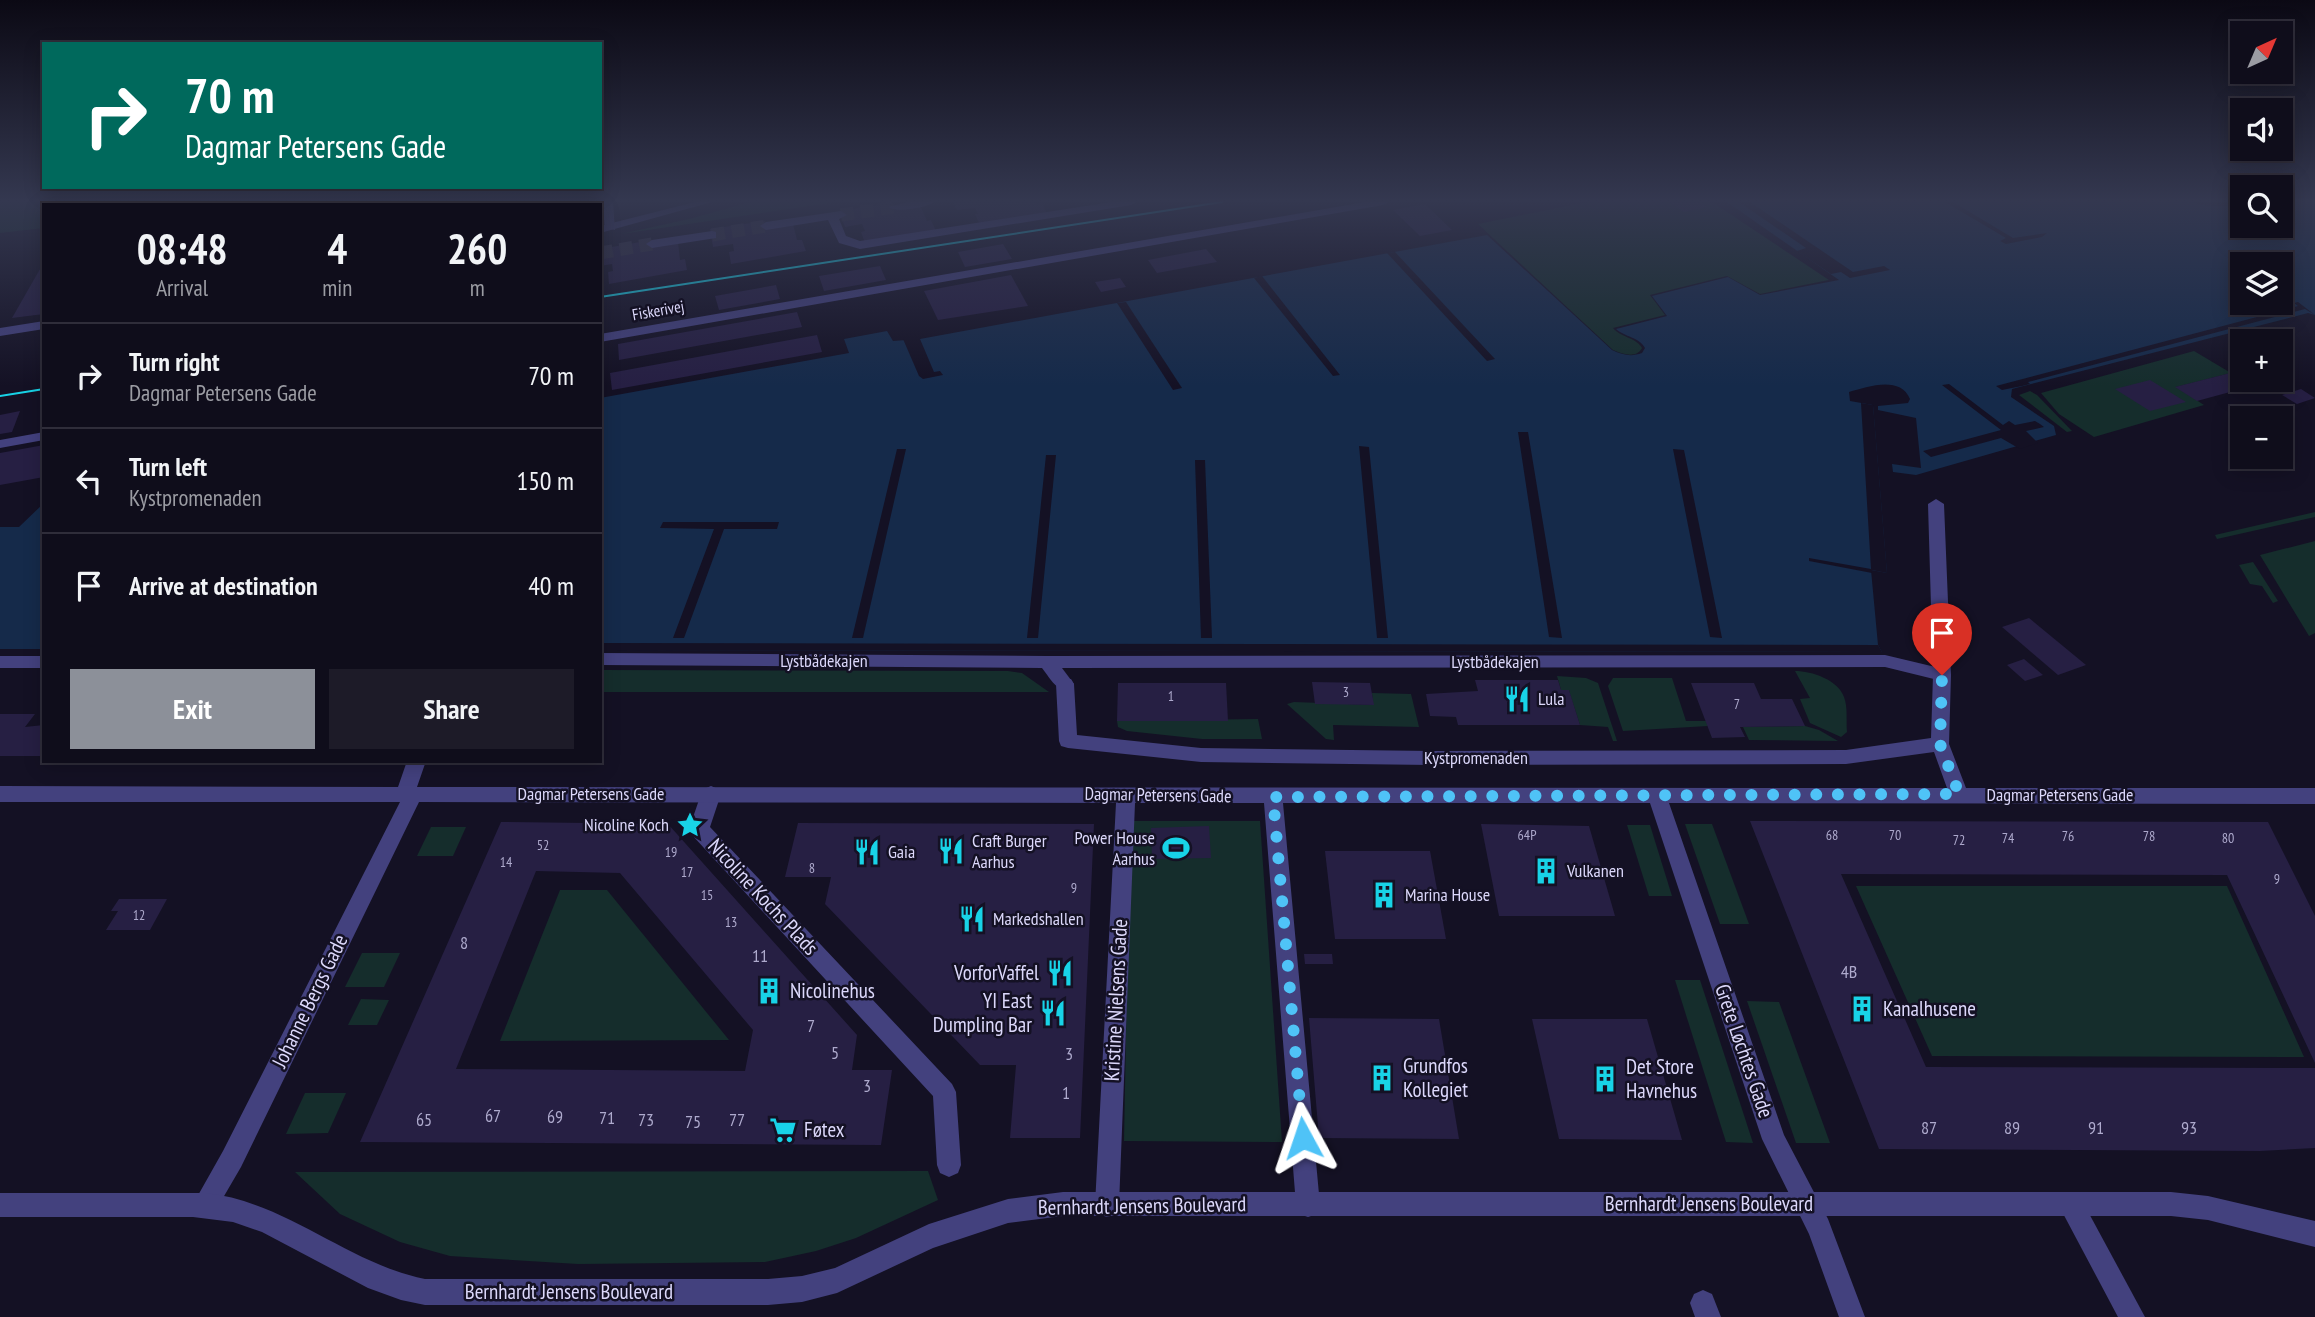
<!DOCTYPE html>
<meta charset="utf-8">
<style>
body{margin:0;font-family:"PT Sans Narrow",sans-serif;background:#1d1b28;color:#f1f3f6;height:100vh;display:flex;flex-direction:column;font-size:26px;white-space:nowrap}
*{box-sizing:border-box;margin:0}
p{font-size:23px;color:#9b9ca3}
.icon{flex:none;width:38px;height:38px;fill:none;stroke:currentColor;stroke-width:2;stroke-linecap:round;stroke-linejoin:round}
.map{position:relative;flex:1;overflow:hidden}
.side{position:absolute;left:42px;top:203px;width:560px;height:560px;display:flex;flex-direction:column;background:#0f0d1b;border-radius:0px;box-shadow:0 4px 18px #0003,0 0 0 2px #2f2d3a}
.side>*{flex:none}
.banner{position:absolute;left:42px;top:42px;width:560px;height:147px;border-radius:0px;box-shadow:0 4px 18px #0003,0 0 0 2px #2f2d3a;background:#00695c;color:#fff;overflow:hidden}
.needle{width:46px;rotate:44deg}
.controls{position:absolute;left:2230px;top:21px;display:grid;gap:14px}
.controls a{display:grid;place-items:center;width:63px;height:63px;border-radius:0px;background:#0f0d1b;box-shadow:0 4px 18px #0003,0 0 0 2px #2f2d3a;font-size:35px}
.pin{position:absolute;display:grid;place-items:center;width:60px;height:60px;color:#fff;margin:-72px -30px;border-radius:50% 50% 50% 0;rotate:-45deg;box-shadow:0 0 7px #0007}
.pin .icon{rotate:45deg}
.me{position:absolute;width:77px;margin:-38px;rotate:355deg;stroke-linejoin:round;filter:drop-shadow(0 0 5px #0008)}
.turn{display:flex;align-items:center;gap:24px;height:147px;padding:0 28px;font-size:32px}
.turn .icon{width:91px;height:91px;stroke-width:2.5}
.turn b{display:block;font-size:49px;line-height:60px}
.eta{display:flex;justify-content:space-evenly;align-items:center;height:119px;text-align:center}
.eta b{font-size:42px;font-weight:600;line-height:49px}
.action{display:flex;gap:14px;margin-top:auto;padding:14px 28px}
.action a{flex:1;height:80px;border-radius:0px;background:#8c9099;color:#fff;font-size:28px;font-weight:600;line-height:80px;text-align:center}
.action a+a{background:#1d1b28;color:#f1f3f6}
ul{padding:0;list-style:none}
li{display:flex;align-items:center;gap:21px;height:105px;padding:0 28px;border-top:2px solid #2f2d3a}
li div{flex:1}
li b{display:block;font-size:26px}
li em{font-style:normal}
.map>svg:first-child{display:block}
.green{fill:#152d2c}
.water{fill:#152a4a;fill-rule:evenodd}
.pier{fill:#141124}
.building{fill:#261f43;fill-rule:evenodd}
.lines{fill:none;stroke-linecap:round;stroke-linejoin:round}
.minor-tunnel{stroke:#322f44;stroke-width:13;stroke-dasharray:13 7;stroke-linecap:butt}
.pedestrian{fill:#43417e;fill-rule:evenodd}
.minor{fill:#43417e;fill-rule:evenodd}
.tertiary{fill:#43417e;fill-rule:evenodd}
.tram{stroke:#18d3e7;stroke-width:2}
.route{stroke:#4fc3f7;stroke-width:12;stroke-dasharray:0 21.6}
.labels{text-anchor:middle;stroke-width:5;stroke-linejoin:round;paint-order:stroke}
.number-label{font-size:14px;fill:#aeaacd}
.far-street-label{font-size:16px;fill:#dcd8fb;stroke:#141124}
.street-label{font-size:18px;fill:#dcd8fb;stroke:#141124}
.poi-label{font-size:18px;fill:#dcd8fb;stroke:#141124;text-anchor:start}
.near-number-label{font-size:18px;fill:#aeaacd}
.near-street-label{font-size:21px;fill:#dcd8fb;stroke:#141124}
.near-poi-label{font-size:21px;fill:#dcd8fb;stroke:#141124;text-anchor:start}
</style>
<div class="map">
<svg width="2315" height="1317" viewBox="0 0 2315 1317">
<rect width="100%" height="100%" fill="#141124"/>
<g class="green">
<polygon points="0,202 246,202 204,205 44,205 44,228 0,233"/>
<polygon points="751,202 836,202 621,234 689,219"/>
<path d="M1587 202H1712L1829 280 1760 294 1727 276 1650 295 1665 315 1613 328C1621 338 1636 337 1642 348 1636 359 1623 354 1613 350L1478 224Z"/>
<polygon points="2194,351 2231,373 2176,387 2204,405 2094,437 2059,414 2041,393"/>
<polygon points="2030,391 2037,395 2072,431 2067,432 2019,395"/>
<polygon points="2315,512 2315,517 2217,539 2215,535"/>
<polygon points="2315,541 2315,633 2309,636 2260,555"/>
<polygon points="2253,562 2278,601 2273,603 2262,586 2250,584 2239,565"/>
<polygon points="600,670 1008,671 1022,673 1049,692 600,692"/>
<path d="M1795 671C1812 671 1838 680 1844 697 1848 707 1846 721 1847 732L1841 737 1810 723 1800 699 1810 698Z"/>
<polygon points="1557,676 1586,678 1598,683 1617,741 1613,741 1608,727 1580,725 1569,691 1561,690"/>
<polygon points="1613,678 1672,678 1686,721 1706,721 1708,726 1623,731 1608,686"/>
<polygon points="1372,693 1411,694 1419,727 1333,725 1334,740 1326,739 1287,704 1294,702 1373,705"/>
<polygon points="1258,719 1262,739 1202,739 1127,731 1118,727 1117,721"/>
<polygon points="1805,726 1819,730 1838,741 1749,740 1743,727"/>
<polygon points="1130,821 1260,821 1282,1142 1124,1141"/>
<polygon points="1685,824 1712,824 1749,924 1720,924"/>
<polygon points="1627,825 1650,825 1672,896 1649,896"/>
<polygon points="431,827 466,827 453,856 417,856"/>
<polygon points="1856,886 2227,886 2304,1057 1932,1056"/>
<polygon points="560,890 607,890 729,1040 500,1041"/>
<polygon points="362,953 400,953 384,987 345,987"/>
<polygon points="1675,980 1700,980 1753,1143 1726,1142"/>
<polygon points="361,999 389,1000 377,1025 348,1025"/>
<polygon points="1747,1001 1779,1002 1830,1143 1796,1143"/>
<polygon points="305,1093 346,1093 328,1133 286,1134"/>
<polygon points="928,1171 938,1200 856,1238 816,1251 765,1262 578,1264 450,1256 400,1242 340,1214 295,1172"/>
</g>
<g class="water">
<path d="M1727 202H2192L2201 205 2242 207V226H2280V202H2315V315L2308 313 2012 389 2011 397 2054 426 2056 435 1916 475 1893 472 1892 464 1921 468 1916 418 1878 410V406L1908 403 1910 399C1900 375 1867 387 1849 392L1850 401 1873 405 1887 573 1871 570 1878 645 1882 652 600 650V398L849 353 844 339 887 331 893 341 920 339 1487 235 1612 350C1623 355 1631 357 1642 353L1645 348C1639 337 1625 337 1616 329L1667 316 1652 296 1728 277 1760 295 1839 280ZM2242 264H2280V303H2242Z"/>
<polygon points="44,503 44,649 0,649 0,527 19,527"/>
</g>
<g class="pier">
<polygon points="1739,202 1750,202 1853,272 1884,266 1890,270 1850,278 1841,272 1831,274 1797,251 1806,248"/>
<polygon points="1945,202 1953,202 2013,238 2047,233 2042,237 2006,244 2000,241 2006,238"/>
<polygon points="1395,252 1495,359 1487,361 1387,253"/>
<polygon points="1262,276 1340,375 1333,376 1254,278"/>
<polygon points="1126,302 1182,388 1173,390 1117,303"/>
<polygon points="2298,302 2315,315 2305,309 2028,382 2030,384 2022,386 2002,390 1996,386 2298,306 2294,303"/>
<polygon points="903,339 920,339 934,372 940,371 943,375 923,379 919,376"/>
<polygon points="1949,384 2003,425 2009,421 2015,425 2035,421 2040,424 2044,427 2026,431 2038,443 2020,449 2001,438 1931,457 1923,451 2001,430 1942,385"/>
<polygon points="1861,403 1873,405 1887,573 1872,570 1872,573 1809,561 1809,558 1871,569"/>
<polygon points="1518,432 1528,432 1562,638 1549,637"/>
<polygon points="1359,446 1369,447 1388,638 1377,638"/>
<polygon points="897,449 906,449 863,638 852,638"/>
<polygon points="1673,449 1684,450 1722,638 1710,637"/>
<polygon points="1046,455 1056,455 1038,638 1027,638"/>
<polygon points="1195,460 1205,460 1212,638 1201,638"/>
<polygon points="663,522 779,522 777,529 724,529 684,638 673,638 714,529 660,528"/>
<polygon points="600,643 1878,645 1882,652 600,650"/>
</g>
<g class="building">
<polygon points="953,202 1036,202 1037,204 1042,203 1047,214 980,225 975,214 978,214 975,208 957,210"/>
<polygon points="1670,202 1699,202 1707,207 1684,212"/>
<polygon points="892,203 895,209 920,205 927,221 931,220 936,231 865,243 861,232 865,231 862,224 845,227 839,211"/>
<polygon points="1425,204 1452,230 1420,236 1393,210"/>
<polygon points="765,221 767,228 793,224 797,240 802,240 806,251 731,264 729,252 734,251 733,244 713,247 710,229"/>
<polygon points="652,240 678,242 680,260 685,259 687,270 609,284 608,272 613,271 612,264 600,266 600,249"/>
<polygon points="1003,244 1012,259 965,267 958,252"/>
<polygon points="1206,249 1217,262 1157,273 1148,260"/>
<polygon points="44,262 44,314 12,318"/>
<polygon points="880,266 886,280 824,291 819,276"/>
<polygon points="1011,275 1028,306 938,320 924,291"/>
<polygon points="1120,278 1126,287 1101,292 1095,282"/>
<polygon points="776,285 780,299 719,310 715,296"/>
<polygon points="797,312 802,327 619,360 618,344"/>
<polygon points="817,335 822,352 612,390 610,373"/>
<polygon points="2242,370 2242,380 2257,380 2263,383 2197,401 2175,387"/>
<polygon points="2150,380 2186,402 2150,411 2115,389"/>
<polygon points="2301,389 2315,398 2297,404 2282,395"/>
<polygon points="20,411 12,432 0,434 0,415"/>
<polygon points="44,445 44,477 0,485 0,453"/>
<polygon points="2029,618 2086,665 2058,675 2002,627"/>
<polygon points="2024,659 2043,675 2025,681 2007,665"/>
<polygon points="1475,680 1558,680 1561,690 1569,690 1580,725 1458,725 1456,717 1430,716 1426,694 1478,691"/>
<polygon points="1312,682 1370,683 1374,705 1315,704"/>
<polygon points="1118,683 1226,683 1228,721 1117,721"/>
<polygon points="1691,683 1754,683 1761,699 1792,699 1805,726 1740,727 1745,737 1712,738"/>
<polygon points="0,714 35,714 25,727 44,725 44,756 0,756"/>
<polygon points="1750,821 2268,822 2315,916 2315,1063 2227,875 1841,874 1926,1067 2315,1068 2315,1148 2260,1151 1879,1149"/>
<path d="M501 822 668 824 857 1035 852 1070H892L881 1145 360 1142ZM536 871 620 873 753 1030 745 1071 456 1069Z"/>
<polygon points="798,823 1094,824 1080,1138 1010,1138 1016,1065 980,1065 825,904 831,877 785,877"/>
<polygon points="1481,824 1589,826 1615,916 1499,916"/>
<polygon points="1209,826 1211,858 1152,859 1151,828"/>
<polygon points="1325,851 1430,851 1446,939 1335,939"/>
<polygon points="119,899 167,899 150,930 106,930 118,911 111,911"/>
<polygon points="1304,954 1332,954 1333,964 1305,964"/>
<polygon points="1309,1018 1439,1019 1459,1139 1319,1138"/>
<polygon points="1532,1019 1647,1019 1682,1140 1559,1139"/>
</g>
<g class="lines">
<g class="minor-tunnel">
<polyline points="841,215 894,207"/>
<polyline points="712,235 766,226"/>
<polyline points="600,253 652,244"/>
</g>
<g class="pedestrian">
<path d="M600 653 1047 656 1885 655 1948 670 1951 675 1948 680 1942 681 1885 667 1062 668 1074 684 1071 689C1057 693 1050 678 1042 668L600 665Z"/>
<polygon points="711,786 718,789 721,794 710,827 952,1084 956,1092 961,1165 958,1173 949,1177 940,1173 937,1165 933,1096 692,835 689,829 701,794 704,789"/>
</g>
<g class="minor">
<polygon points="602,202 613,202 615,230 605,227"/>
<path d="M908 202H934C925 208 897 213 888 207Z"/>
<polygon points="1112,202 1137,202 1131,205 860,249 839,243 828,220 766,230 760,226 766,222 841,211 847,215 839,219 846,236 860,241"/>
<polygon points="1365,202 1389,202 1383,205 600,342 600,334"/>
<polygon points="712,231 716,232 716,238 652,248 646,244 652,240"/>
<polygon points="44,432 44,440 0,448 0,440"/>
<polygon points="1936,499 1944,504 1951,675 1949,744 1966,788 2315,788 2315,804 1669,803 1784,1135 1828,1219 1865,1317 1839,1317 1809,1234 1762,1139 1650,803 1283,803 1320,1205 1317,1214 1308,1217 1299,1214 1296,1205 1264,803 1135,803 1119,1205 1116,1214 1107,1217 1098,1214 1095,1205 1116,803 419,802 241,1167 213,1215 204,1218 195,1215 192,1206 223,1151 400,802 0,802 0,786 398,787 407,761 426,761 417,787 1947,788 1934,752 1846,764 1432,765 1201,762 1068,748 1061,746 1059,741 1056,684 1059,679 1071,679 1074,684 1077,735 1201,748 1432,751 1846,750 1931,738 1933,675 1928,504"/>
<rect x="0" y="656" width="44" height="12"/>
<polygon points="2070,1192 2079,1195 2145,1317 2118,1317 2058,1204 2061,1195"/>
<polygon points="1703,1290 1712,1294 1721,1317 1695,1317 1690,1303 1694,1294"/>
</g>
<g class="tertiary">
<polygon points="695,202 712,202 600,233 600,226"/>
<polygon points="44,321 44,329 0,336 0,328"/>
<path d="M1063 1192H2171L2208 1196 2315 1221V1247L2208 1220 2171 1216H1063L1008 1223 933 1248 837 1293 802 1302 768 1305H425L401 1300 368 1288 262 1232 233 1222 193 1217H0V1193H206C287 1202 347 1263 425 1279H768L802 1276 835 1268 929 1224 1008 1199Z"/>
</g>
<g class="tram">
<polyline points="600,297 1222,202"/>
<polyline points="0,396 44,389"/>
</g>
</g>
<linearGradient id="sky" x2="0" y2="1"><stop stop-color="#0b0914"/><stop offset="0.52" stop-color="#343850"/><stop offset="1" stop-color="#343850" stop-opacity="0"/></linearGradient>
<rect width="2315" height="386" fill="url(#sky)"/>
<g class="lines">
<polyline class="route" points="1303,1138 1273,797 1959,794 1940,744 1942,675"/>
</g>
<defs>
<g id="restaurant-bare" transform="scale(2.1)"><path d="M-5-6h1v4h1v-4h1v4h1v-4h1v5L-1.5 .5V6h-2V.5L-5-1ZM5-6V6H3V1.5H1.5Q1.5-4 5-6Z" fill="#18d3e7" stroke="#141124" stroke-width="2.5" paint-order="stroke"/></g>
<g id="sight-bare" transform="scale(2.1)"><path d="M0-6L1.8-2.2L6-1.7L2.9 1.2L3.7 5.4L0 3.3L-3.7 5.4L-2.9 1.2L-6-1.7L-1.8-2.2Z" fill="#18d3e7" stroke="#141124" stroke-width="2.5" paint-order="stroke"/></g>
<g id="stadium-bare" transform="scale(2.1)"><path d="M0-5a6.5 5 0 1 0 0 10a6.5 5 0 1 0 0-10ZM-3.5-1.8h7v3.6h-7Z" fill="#18d3e7" stroke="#141124" stroke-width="2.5" paint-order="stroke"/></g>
<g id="building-bare" transform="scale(2.1)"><path d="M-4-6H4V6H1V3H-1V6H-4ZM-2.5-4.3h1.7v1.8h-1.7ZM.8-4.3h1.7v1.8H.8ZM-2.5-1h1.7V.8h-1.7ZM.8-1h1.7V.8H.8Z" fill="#18d3e7" stroke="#141124" stroke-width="2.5" paint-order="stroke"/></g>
<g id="supermarket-bare" transform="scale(2.1)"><path d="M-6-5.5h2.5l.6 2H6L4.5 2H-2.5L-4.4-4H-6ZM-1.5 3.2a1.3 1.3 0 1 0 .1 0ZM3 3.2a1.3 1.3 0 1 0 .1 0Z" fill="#18d3e7" stroke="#141124" stroke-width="2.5" paint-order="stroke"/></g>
</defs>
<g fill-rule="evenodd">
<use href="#restaurant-bare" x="1517" y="699"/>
<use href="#sight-bare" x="690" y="825"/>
<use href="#stadium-bare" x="1176" y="848"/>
<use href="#restaurant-bare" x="951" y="851"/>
<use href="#restaurant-bare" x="867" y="852"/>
<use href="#building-bare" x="1546" y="871"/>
<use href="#building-bare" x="1384" y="895"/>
<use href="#restaurant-bare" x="972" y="919"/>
<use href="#restaurant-bare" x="1060" y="973"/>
<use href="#building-bare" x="769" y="991"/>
<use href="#building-bare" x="1862" y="1009"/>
<use href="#restaurant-bare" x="1053" y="1013"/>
<use href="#building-bare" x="1382" y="1078"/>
<use href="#building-bare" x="1605" y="1079"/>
<use href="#supermarket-bare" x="783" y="1130"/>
</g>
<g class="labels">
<g class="number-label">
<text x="1346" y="697">3</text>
<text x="1171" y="701">1</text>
<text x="1737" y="709">7</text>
<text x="1527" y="840">64P</text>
<text x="1832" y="840">68</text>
<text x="1895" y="840">70</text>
<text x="2068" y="841">76</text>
<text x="2149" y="841">78</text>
<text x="2008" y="843">74</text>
<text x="2228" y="843">80</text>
<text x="1959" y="845">72</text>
<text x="543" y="850">52</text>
<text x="671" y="857">19</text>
<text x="506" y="867">14</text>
<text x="812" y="873">8</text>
<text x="687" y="877">17</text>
<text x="2277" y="884">9</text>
<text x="1074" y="893">9</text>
<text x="707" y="900">15</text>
<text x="139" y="920">12</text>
<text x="731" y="927">13</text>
</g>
<g class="far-street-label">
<text transform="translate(658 310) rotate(-10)" y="6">Fiskerivej</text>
</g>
<g class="street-label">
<text x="824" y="667">Lystbådekajen</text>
<text x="1495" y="668">Lystbådekajen</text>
<text x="1476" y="764">Kystpromenaden</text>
<text x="591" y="800">Dagmar Petersens Gade</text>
<text transform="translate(1158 795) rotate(1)" y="6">Dagmar Petersens Gade</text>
<text x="2060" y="801">Dagmar Petersens Gade</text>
</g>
<g class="poi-label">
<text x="1538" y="705">Lula</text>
<text x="669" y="831" text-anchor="end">Nicoline Koch</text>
<text x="1155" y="844" text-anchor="end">Power House<tspan x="1155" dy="21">Aarhus</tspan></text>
<text x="972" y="847">Craft Burger<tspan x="972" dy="21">Aarhus</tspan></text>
<text x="888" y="858">Gaia</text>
<text x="1567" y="877">Vulkanen</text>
<text x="1405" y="901">Marina House</text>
<text x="993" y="925">Markedshallen</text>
</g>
<g class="near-number-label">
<text x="464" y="949">8</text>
<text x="760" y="962">11</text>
<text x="1849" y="978">4B</text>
<text x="811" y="1032">7</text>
<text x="835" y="1059">5</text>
<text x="1069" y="1060">3</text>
<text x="867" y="1092">3</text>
<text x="1066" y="1099">1</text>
<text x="493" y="1122">67</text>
<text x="555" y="1123">69</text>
<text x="607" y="1124">71</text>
<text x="424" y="1126">65</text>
<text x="646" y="1126">73</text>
<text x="737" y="1126">77</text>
<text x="693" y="1128">75</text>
<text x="1929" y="1134">87</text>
<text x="2012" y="1134">89</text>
<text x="2096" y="1134">91</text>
<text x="2189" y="1134">93</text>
</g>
<g class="near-street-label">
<text transform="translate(763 897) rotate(47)" y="7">Nicoline Kochs Plads</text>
<text transform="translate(1116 1000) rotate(-87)" y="7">Kristine Nielsens Gade</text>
<text transform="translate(310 1001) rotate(-64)" y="7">Johanne Bergs Gade</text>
<text transform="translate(1744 1051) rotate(71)" y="7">Grete Løchtes Gade</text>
<text x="1709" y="1211">Bernhardt Jensens Boulevard</text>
<text transform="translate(1142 1206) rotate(-1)" y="7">Bernhardt Jensens Boulevard</text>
<text x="569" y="1299">Bernhardt Jensens Boulevard</text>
</g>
<g class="near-poi-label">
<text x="1039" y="980" text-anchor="end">VorforVaffel</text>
<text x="790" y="998">Nicolinehus</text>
<text x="1032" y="1008" text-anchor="end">YI East<tspan x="1032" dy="24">Dumpling Bar</tspan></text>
<text x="1883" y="1016">Kanalhusene</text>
<text x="1403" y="1073">Grundfos<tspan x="1403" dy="24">Kollegiet</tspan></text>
<text x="1626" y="1074">Det Store<tspan x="1626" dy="24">Havnehus</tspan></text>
<text x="804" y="1137">Føtex</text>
</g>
</g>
</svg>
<div class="controls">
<a><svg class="needle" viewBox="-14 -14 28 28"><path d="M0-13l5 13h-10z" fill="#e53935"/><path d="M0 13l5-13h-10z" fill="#9b9ca3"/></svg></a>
<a><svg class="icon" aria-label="sound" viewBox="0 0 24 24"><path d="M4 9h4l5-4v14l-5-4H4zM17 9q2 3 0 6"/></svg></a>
<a><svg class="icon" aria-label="search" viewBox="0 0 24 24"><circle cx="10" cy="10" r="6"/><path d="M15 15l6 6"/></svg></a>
<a><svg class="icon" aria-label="layers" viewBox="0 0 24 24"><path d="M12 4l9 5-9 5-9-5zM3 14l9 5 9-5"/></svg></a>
<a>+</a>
<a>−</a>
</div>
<div class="pin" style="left:1942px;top:675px;background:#d93025"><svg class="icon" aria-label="arrive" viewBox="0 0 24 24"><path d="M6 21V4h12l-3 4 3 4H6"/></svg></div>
<svg class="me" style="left:1303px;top:1138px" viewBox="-20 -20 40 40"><path d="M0-17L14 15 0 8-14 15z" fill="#4fc3f7" stroke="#fff" stroke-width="4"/></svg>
<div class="banner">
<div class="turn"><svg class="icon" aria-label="right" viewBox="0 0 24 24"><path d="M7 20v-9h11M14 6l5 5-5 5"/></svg><div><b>70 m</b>Dagmar Petersens Gade</div></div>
</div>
<section class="side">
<div class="eta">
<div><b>08:48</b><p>Arrival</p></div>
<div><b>4</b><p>min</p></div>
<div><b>260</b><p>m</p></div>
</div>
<ul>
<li><svg class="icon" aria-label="right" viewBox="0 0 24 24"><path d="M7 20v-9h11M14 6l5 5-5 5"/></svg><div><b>Turn right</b><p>Dagmar Petersens Gade</p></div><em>70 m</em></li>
<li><svg class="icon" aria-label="left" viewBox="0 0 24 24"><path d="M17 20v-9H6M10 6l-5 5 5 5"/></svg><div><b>Turn left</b><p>Kystpromenaden</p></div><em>150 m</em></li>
<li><svg class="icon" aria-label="arrive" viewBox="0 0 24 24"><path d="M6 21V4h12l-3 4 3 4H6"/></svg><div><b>Arrive at destination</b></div><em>40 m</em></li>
</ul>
<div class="action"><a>Exit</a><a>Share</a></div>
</section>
</div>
